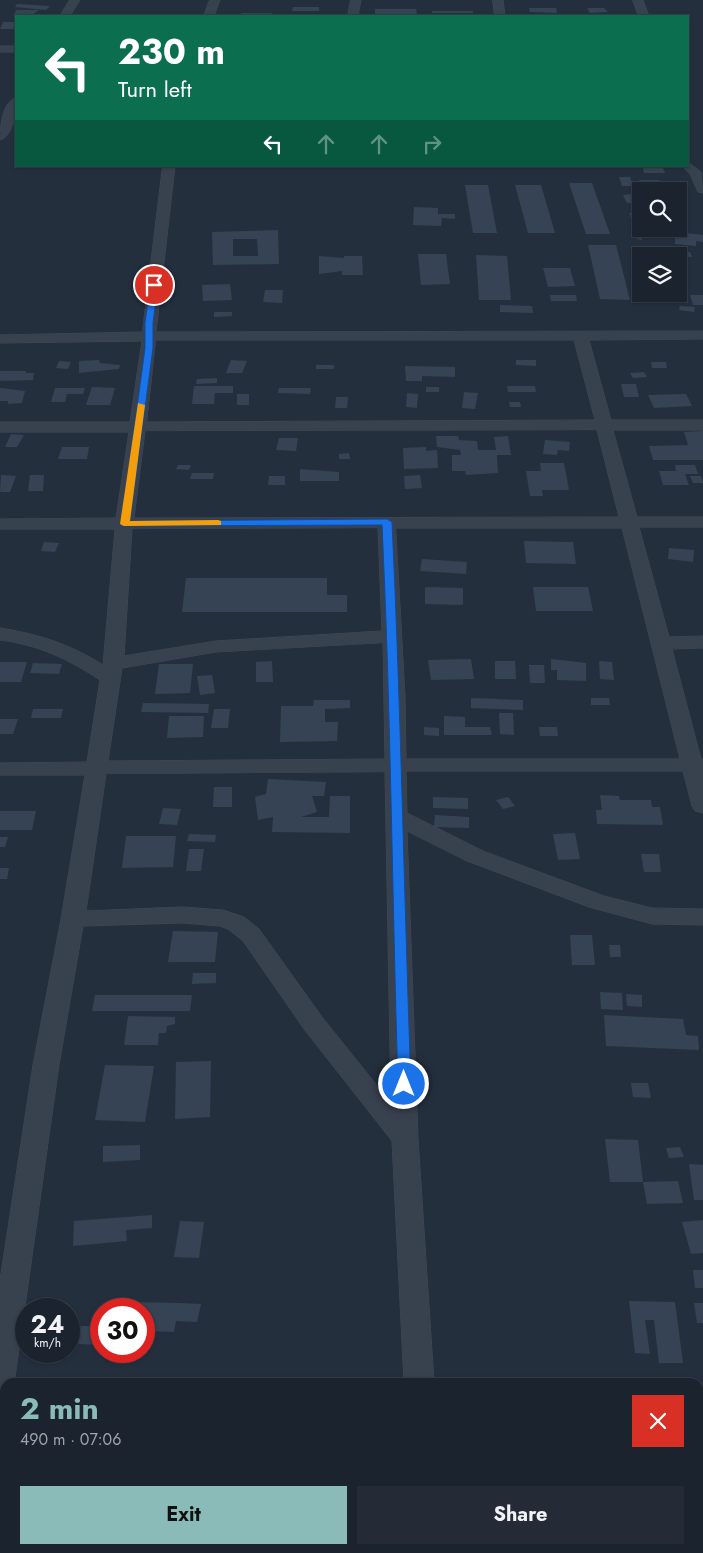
<!DOCTYPE html>
<meta charset="utf-8">
<style>
body{margin:0;font-family:Jost,sans-serif;background:#242b36;color:#f1f3f6;height:100vh;display:flex;flex-direction:column;font-size:19px;white-space:nowrap}
*{box-sizing:border-box;margin:0}
p{font-size:16px;color:#a0a4aa}
.icon{flex:none;width:28px;height:28px;fill:none;stroke:currentColor;stroke-width:2;stroke-linecap:round;stroke-linejoin:round}
.map{position:relative;flex:1;overflow:hidden}
.details{position:absolute;left:0px;top:1378px;width:704px;height:176px;display:flex;flex-direction:column;background:#1b232e;border-radius:15px 15px 0 0;box-shadow:0 1px 4px #0004,0 0 0 1px #39404a}
.details>*{flex:none}
.top-card{position:absolute;left:15px;top:15px;width:674px;height:152px;border-radius:0px;box-shadow:0 1px 4px #0004,0 0 0 1px #39404a;background:#0b6e4f;color:#fff;overflow:hidden}
.fabs{position:absolute;left:632px;top:182px;display:grid;gap:10px}
.fabs a{display:grid;place-items:center;width:55px;height:55px;border-radius:0px;background:#1b232e;box-shadow:0 1px 4px #0004,0 0 0 1px #39404a;font-size:25px}
.speed{position:absolute;left:15px;top:1298px;display:flex;gap:10px;font-size:25px;font-weight:700;text-align:center}
.speed>*{display:grid;place-content:center;width:65px;height:65px;border-radius:50%;background:#1b232e;box-shadow:0 1px 4px #0004,0 0 0 1px #39404a;line-height:1}
.speed small{font-size:12px;font-weight:400}
.speed .limit{border:8px solid #d22;background:#fff;color:#111}
.pin{position:absolute;display:grid;place-items:center;width:42px;height:42px;color:#fff;margin:-21px;border:2px solid #fff;border-radius:50%;box-shadow:0 1px 5px #0007}
.me{position:absolute;width:55px;margin:-28px;rotate:0deg;stroke-linejoin:round;filter:drop-shadow(0 0 4px #0008)}
.turn{display:flex;align-items:center;gap:18px;height:105px;padding:0 20px;font-size:22px}
.turn .icon{width:65px;height:65px;stroke-width:2.5}
.turn b{display:block;font-size:35px;line-height:42px}
.lanes{display:flex;align-items:center;height:48px;padding:0 20px;background:#0003;justify-content:center;gap:25px;direction:ltr}
.lanes .off{opacity:.35}
.round{display:grid;place-items:center;flex:none;width:52px;height:52px;border-radius:0px;background:#242b36}
.overview{display:flex;align-items:center;justify-content:space-between;height:85px;padding:0 20px}
h1{font-size:30px;font-weight:700;line-height:38px;color:#8bbbb9}
.cta{display:flex;gap:10px;margin-top:auto;padding:10px 20px}
.cta a{flex:1;height:58px;border-radius:0px;background:#8bbbb9;color:#111;font-size:20px;font-weight:700;line-height:58px;text-align:center}
.cta a+a{background:#242b36;color:#f1f3f6}
.map>svg:first-child{display:block}
.building{fill:#364354;fill-rule:evenodd}
.lines{fill:none;stroke-linecap:round;stroke-linejoin:round}
.minor-casing{stroke:#414a57;stroke-width:1}
.minor{fill:#38414e;fill-rule:evenodd}
.route{fill:#1a73e8;stroke:#114b97}
.slow{fill:#f59e0b}
</style>
<div class="map">
<svg width="703" height="1553" viewBox="0 0 703 1553">
<rect width="100%" height="100%" fill="#242f3e"/>
<g class="building">
<polygon points="17,4 50,6 46,10 15,7"/>
<polygon points="293,7 319,7 319,11 292,11"/>
<polygon points="529,8 556,8 557,13 530,12"/>
<polygon points="587,8 604,8 608,12 590,13"/>
<polygon points="375,9 416,9 417,14 375,14"/>
<polygon points="16,10 39,10 32,15 14,15"/>
<rect x="432" y="11" width="41" height="2"/>
<rect x="241" y="13" width="31" height="3"/>
<polygon points="3,22 16,22 16,29 0,29"/>
<polygon points="643,168 663,168 665,173 644,173"/>
<polygon points="619,177 630,177 633,186 622,186"/>
<polygon points="639,180 659,180 661,183 669,183 671,187 666,187 667,190 644,190"/>
<polygon points="569,183 592,183 610,234 586,234"/>
<polygon points="465,185 488,185 497,233 473,233"/>
<polygon points="515,185 541,185 555,233 528,233"/>
<polygon points="632,194 636,203 627,203 623,195"/>
<polygon points="414,207 438,208 438,214 455,214 455,219 442,218 441,226 413,225"/>
<polygon points="629,213 640,213 641,224 633,224"/>
<path d="M278 230 279 264 213 265 212 232ZM233 239H257L258 256H233Z"/>
<polygon points="636,230 658,231 659,236 642,236 642,240 636,239"/>
<polygon points="668,231 703,235 703,242 696,241 696,246 675,244 675,236 668,236"/>
<polygon points="588,245 616,245 630,300 600,299"/>
<polygon points="668,252 690,252 692,257 670,256"/>
<polygon points="418,254 446,254 450,284 421,285"/>
<polygon points="476,255 507,256 511,300 479,300"/>
<polygon points="319,256 344,258 344,256 362,256 363,275 342,275 342,271 319,274"/>
<polygon points="543,268 570,268 575,286 548,287"/>
<polygon points="230,284 232,300 203,301 202,285"/>
<polygon points="265,290 283,290 282,303 263,302"/>
<polygon points="550,295 576,295 577,301 551,301"/>
<polygon points="690,295 703,295 703,305 693,305"/>
<polygon points="500,305 532,306 533,313 500,312"/>
<polygon points="680,306 695,307 694,312 679,310"/>
<polygon points="214,312 232,312 232,316 214,317"/>
<polygon points="99,360 100,363 120,365 119,369 79,373 79,361"/>
<polygon points="231,360 247,361 242,373 226,373"/>
<polygon points="516,360 536,360 536,366 516,365"/>
<polygon points="59,361 71,362 68,369 56,368"/>
<polygon points="651,362 666,362 667,368 652,368"/>
<rect x="316" y="365" width="18" height="4"/>
<polygon points="405,366 455,367 455,377 422,376 422,381 406,381"/>
<polygon points="0,371 26,371 26,373 34,373 33,380 0,381"/>
<polygon points="644,372 647,377 633,378 630,373"/>
<polygon points="217,378 217,383 196,384 197,379"/>
<polygon points="621,384 636,384 639,397 624,397"/>
<polygon points="194,386 233,386 233,393 215,393 214,404 192,404"/>
<polygon points="507,386 535,386 536,392 508,392"/>
<polygon points="92,387 115,388 110,405 86,405"/>
<rect x="426" y="387" width="13" height="5"/>
<polygon points="0,388 25,391 22,403 8,404 8,401 0,401"/>
<polygon points="55,388 85,388 83,394 67,394 65,402 51,402"/>
<polygon points="279,388 311,388 310,394 278,393"/>
<polygon points="464,392 478,393 475,409 462,408"/>
<polygon points="407,393 418,394 417,408 406,407"/>
<rect x="237" y="394" width="12" height="11"/>
<polygon points="686,394 692,406 654,408 648,395"/>
<polygon points="336,397 348,397 347,408 335,408"/>
<polygon points="509,402 520,402 521,407 510,407"/>
<polygon points="703,431 703,460 653,460 649,446 688,445 684,432"/>
<polygon points="11,434 24,435 17,447 5,447"/>
<polygon points="436,436 458,436 459,440 477,441 478,450 496,450 494,437 508,436 511,455 497,455 498,473 466,475 465,471 452,471 452,455 461,455 460,450 437,447"/>
<polygon points="279,438 298,438 296,451 276,450"/>
<polygon points="545,440 570,442 569,451 558,450 557,455 543,454"/>
<polygon points="62,447 89,447 87,459 58,459"/>
<polygon points="426,447 426,451 437,450 438,468 404,469 403,448"/>
<polygon points="349,453 350,459 339,459 339,454"/>
<polygon points="540,463 564,463 569,490 542,490 543,496 530,496 526,471 541,471"/>
<polygon points="178,465 191,465 189,470 176,469"/>
<polygon points="675,465 695,465 698,474 685,474 689,485 663,485 659,471 676,471"/>
<polygon points="300,469 339,472 339,481 300,481"/>
<polygon points="192,473 214,473 213,479 190,479"/>
<polygon points="1,475 16,476 10,492 0,492"/>
<polygon points="30,475 44,475 43,491 28,491"/>
<polygon points="420,475 422,488 405,489 404,476"/>
<polygon points="269,476 285,476 285,485 268,485"/>
<polygon points="690,476 701,476 703,483 693,483"/>
<polygon points="524,541 573,542 576,564 526,563"/>
<polygon points="44,542 59,543 55,552 41,551"/>
<polygon points="669,548 694,550 693,562 668,559"/>
<polygon points="422,559 467,562 466,574 420,571"/>
<polygon points="186,578 327,578 327,595 347,595 347,612 182,612"/>
<polygon points="425,587 463,588 463,605 425,604"/>
<polygon points="533,587 588,587 593,611 536,611"/>
<polygon points="471,659 474,679 431,680 428,660"/>
<polygon points="551,659 586,663 586,681 557,680 557,670 551,670"/>
<polygon points="272,661 273,682 256,682 256,662"/>
<polygon points="495,661 515,661 516,679 495,679"/>
<polygon points="599,661 612,662 614,680 600,679"/>
<polygon points="0,662 27,662 21,682 0,682"/>
<polygon points="33,663 62,664 59,674 30,673"/>
<polygon points="159,664 193,664 190,693 155,694"/>
<polygon points="529,665 544,665 545,683 530,683"/>
<polygon points="212,675 215,693 200,695 197,676"/>
<polygon points="471,698 523,700 523,710 471,708"/>
<polygon points="591,698 609,698 610,705 591,705"/>
<polygon points="314,700 350,700 350,708 325,709 325,722 338,722 337,741 280,742 281,706 313,706"/>
<polygon points="143,703 209,704 208,713 141,712"/>
<polygon points="33,709 63,709 61,718 31,718"/>
<polygon points="214,709 230,709 228,728 211,728"/>
<polygon points="499,713 513,713 514,735 500,734"/>
<polygon points="169,716 204,716 203,737 167,738"/>
<polygon points="444,716 465,717 465,727 490,727 492,735 444,735"/>
<polygon points="0,719 18,719 13,734 0,734"/>
<polygon points="424,727 439,728 439,736 424,735"/>
<polygon points="539,727 557,727 558,736 540,736"/>
<polygon points="268,779 326,782 324,796 312,796 317,812 301,817 329,817 330,796 350,796 350,833 272,832 273,817 258,820 255,797 266,794"/>
<polygon points="214,787 232,787 232,807 213,807"/>
<polygon points="600,795 619,796 620,800 651,800 652,807 660,807 663,825 597,824 596,810 602,810"/>
<polygon points="433,797 468,798 468,809 433,808"/>
<polygon points="508,797 515,806 503,809 496,800"/>
<polygon points="163,808 181,809 177,825 159,824"/>
<polygon points="0,811 36,811 32,830 0,830"/>
<polygon points="435,815 469,817 469,828 434,827"/>
<polygon points="575,833 580,859 558,860 553,834"/>
<polygon points="189,834 216,835 215,842 187,841"/>
<polygon points="126,836 176,836 173,867 122,868"/>
<polygon points="0,837 8,837 5,847 0,847"/>
<polygon points="189,849 204,849 201,871 186,871"/>
<polygon points="641,854 659,854 661,872 644,872"/>
<polygon points="0,868 9,868 7,879 0,879"/>
<polygon points="173,931 218,932 215,962 168,962"/>
<polygon points="570,935 592,935 595,965 572,965"/>
<polygon points="609,945 620,945 621,957 610,957"/>
<polygon points="193,973 216,973 216,983 192,984"/>
<polygon points="600,992 622,993 623,1010 601,1009"/>
<polygon points="626,994 642,995 642,1007 627,1006"/>
<polygon points="95,995 192,995 190,1011 92,1011"/>
<polygon points="604,1015 683,1019 686,1035 698,1036 699,1050 606,1046"/>
<polygon points="128,1016 175,1017 175,1024 167,1026 166,1033 159,1033 158,1045 124,1045"/>
<polygon points="211,1061 210,1117 175,1119 176,1062"/>
<polygon points="105,1065 154,1066 145,1122 95,1120"/>
<polygon points="631,1083 648,1083 651,1098 633,1097"/>
<polygon points="605,1139 638,1140 643,1182 610,1182"/>
<polygon points="140,1145 140,1160 103,1162 103,1146"/>
<polygon points="680,1147 684,1157 669,1158 666,1148"/>
<polygon points="689,1164 703,1165 703,1200 694,1200"/>
<polygon points="678,1181 683,1203 647,1204 643,1182"/>
<polygon points="152,1215 152,1228 126,1230 127,1241 73,1246 74,1221"/>
<polygon points="703,1220 703,1253 691,1254 682,1222"/>
<polygon points="180,1221 204,1222 199,1258 174,1257"/>
<polygon points="693,1270 703,1270 703,1288 695,1288"/>
<polygon points="629,1301 675,1302 683,1363 659,1363 654,1320 645,1320 650,1354 635,1353"/>
<polygon points="132,1302 178,1303 201,1304 197,1322 176,1321 174,1332 144,1331 144,1309 131,1309"/>
<polygon points="694,1303 703,1303 703,1323 697,1323"/>
<polygon points="81,1326 101,1326 101,1345 78,1344"/>
<polygon points="699,1401 703,1402 703,1418 700,1417"/>
</g>
<g class="lines">
<g class="minor-casing">
<g id="minor">
<polygon points="70,0 80,0 70,16 60,16"/>
<polygon points="210,0 220,0 214,16 204,16"/>
<polygon points="351,0 361,0 358,16 348,16"/>
<polygon points="493,0 503,0 505,16 495,16"/>
<polygon points="633,0 643,0 649,16 639,16"/>
<rect x="0" y="46" width="16" height="6"/>
<path d="M16 98C17 109 14 136 0 140 0 128 2 101 16 98Z"/>
<polygon points="688,162 701,172 703,193 698,192 690,174 682,166 688,166"/>
<path d="M163 166H175L156 332 703 331V339L589 340 611 420H703V430H613L637 517H703V527H639L669 637 703 636V648L672 649 701 759H703V813L695 811 692 806 683 771H406L407 813 483 851 604 896 652 908 703 909V925L652 924 589 907 467 861 407 831 418 1139 434 1382H404L392 1141 304 1029 243 941 228 929 220 926 182 923 83 926 59 1065 15 1377 12 1382H5V1388L0 1390V1280L33 1065 61 919 85 775H0V763L87 762 100 680C68 659 39 645 0 640V628C38 634 70 644 103 665L115 529H0V519L116 518 129 432H0V422H130L142 341 0 343V335L142 332ZM156 340H574L595 420 147 422ZM597 430 619 517 134 518 145 431ZM378 528 382 631 216 641 124 656 132 529ZM396 528H622L680 759H406L405 697ZM383 643 385 759 108 761 122 668 216 652ZM385 772 391 1103 322 1017 259 929 244 917 223 910 182 907 86 911 106 774Z"/>
<rect x="699" y="1516" width="4" height="30"/>
<polygon points="0,1525 5,1525 5,1549 17,1549 16,1551 0,1553"/>
<rect x="412" y="1549" width="32" height="4"/>
</g>
</g>
<use href="#minor" class="minor"/>
</g>
<path class="route" d="M154 282 158 285 153 323V348L130 521 387 519 392 522C401 709 404 897 411 1084L409 1087 404 1089 398 1084C392 898 391 711 382 525L121 526 145 348V323L150 285Z"/>
<polygon class="slow" points="138,403 145,405 130,521 218,520 221,521 221,525 124,526 120,524"/>
</svg>
<div class="fabs">
<a><svg class="icon" aria-label="search" viewBox="0 0 24 24"><circle cx="10" cy="10" r="6"/><path d="M15 15l6 6"/></svg></a>
<a><svg class="icon" aria-label="layers" viewBox="0 0 24 24"><path d="M12 4l9 5-9 5-9-5zM3 14l9 5 9-5"/></svg></a>
</div>
<div class="speed"><div>24<small>km/h</small></div><div class="limit">30</div></div>
<div class="pin" style="left:154px;top:285px;background:#d93025"><svg class="icon" aria-label="arrive" viewBox="0 0 24 24"><path d="M6 21V4h12l-3 4 3 4H6"/></svg></div>
<svg class="me" style="left:404px;top:1084px" viewBox="-20 -20 40 40"><circle r="17" fill="#1a73e8" stroke="#fff" stroke-width="3"/><path d="M0-11L8 9 0 5-8 9z" fill="#fff"/></svg>
<div class="top-card">
<div class="turn"><svg class="icon" aria-label="left" viewBox="0 0 24 24"><path d="M17 20v-9H6M10 6l-5 5 5 5"/></svg><div><b>230 m</b>Turn left</div></div>
<div class="lanes"><svg class="icon" aria-label="left" viewBox="0 0 24 24"><path d="M17 20v-9H6M10 6l-5 5 5 5"/></svg><svg class="icon off" aria-label="ahead" viewBox="0 0 24 24"><path d="M12 20V5M6 11l6-6 6 6"/></svg><svg class="icon off" aria-label="ahead" viewBox="0 0 24 24"><path d="M12 20V5M6 11l6-6 6 6"/></svg><svg class="icon off" aria-label="right" viewBox="0 0 24 24"><path d="M7 20v-9h11M14 6l5 5-5 5"/></svg></div>
</div>
<section class="details">
<div class="overview"><div><h1>2 min</h1><p>490 m · 07:06</p></div><a class="round" style="background:#d93025;color:#fff"><svg class="icon" aria-label="close" viewBox="0 0 24 24"><path d="M6 6l12 12M18 6L6 18"/></svg></a></div>
<div class="cta"><a>Exit</a><a>Share</a></div>
</section>
</div>
